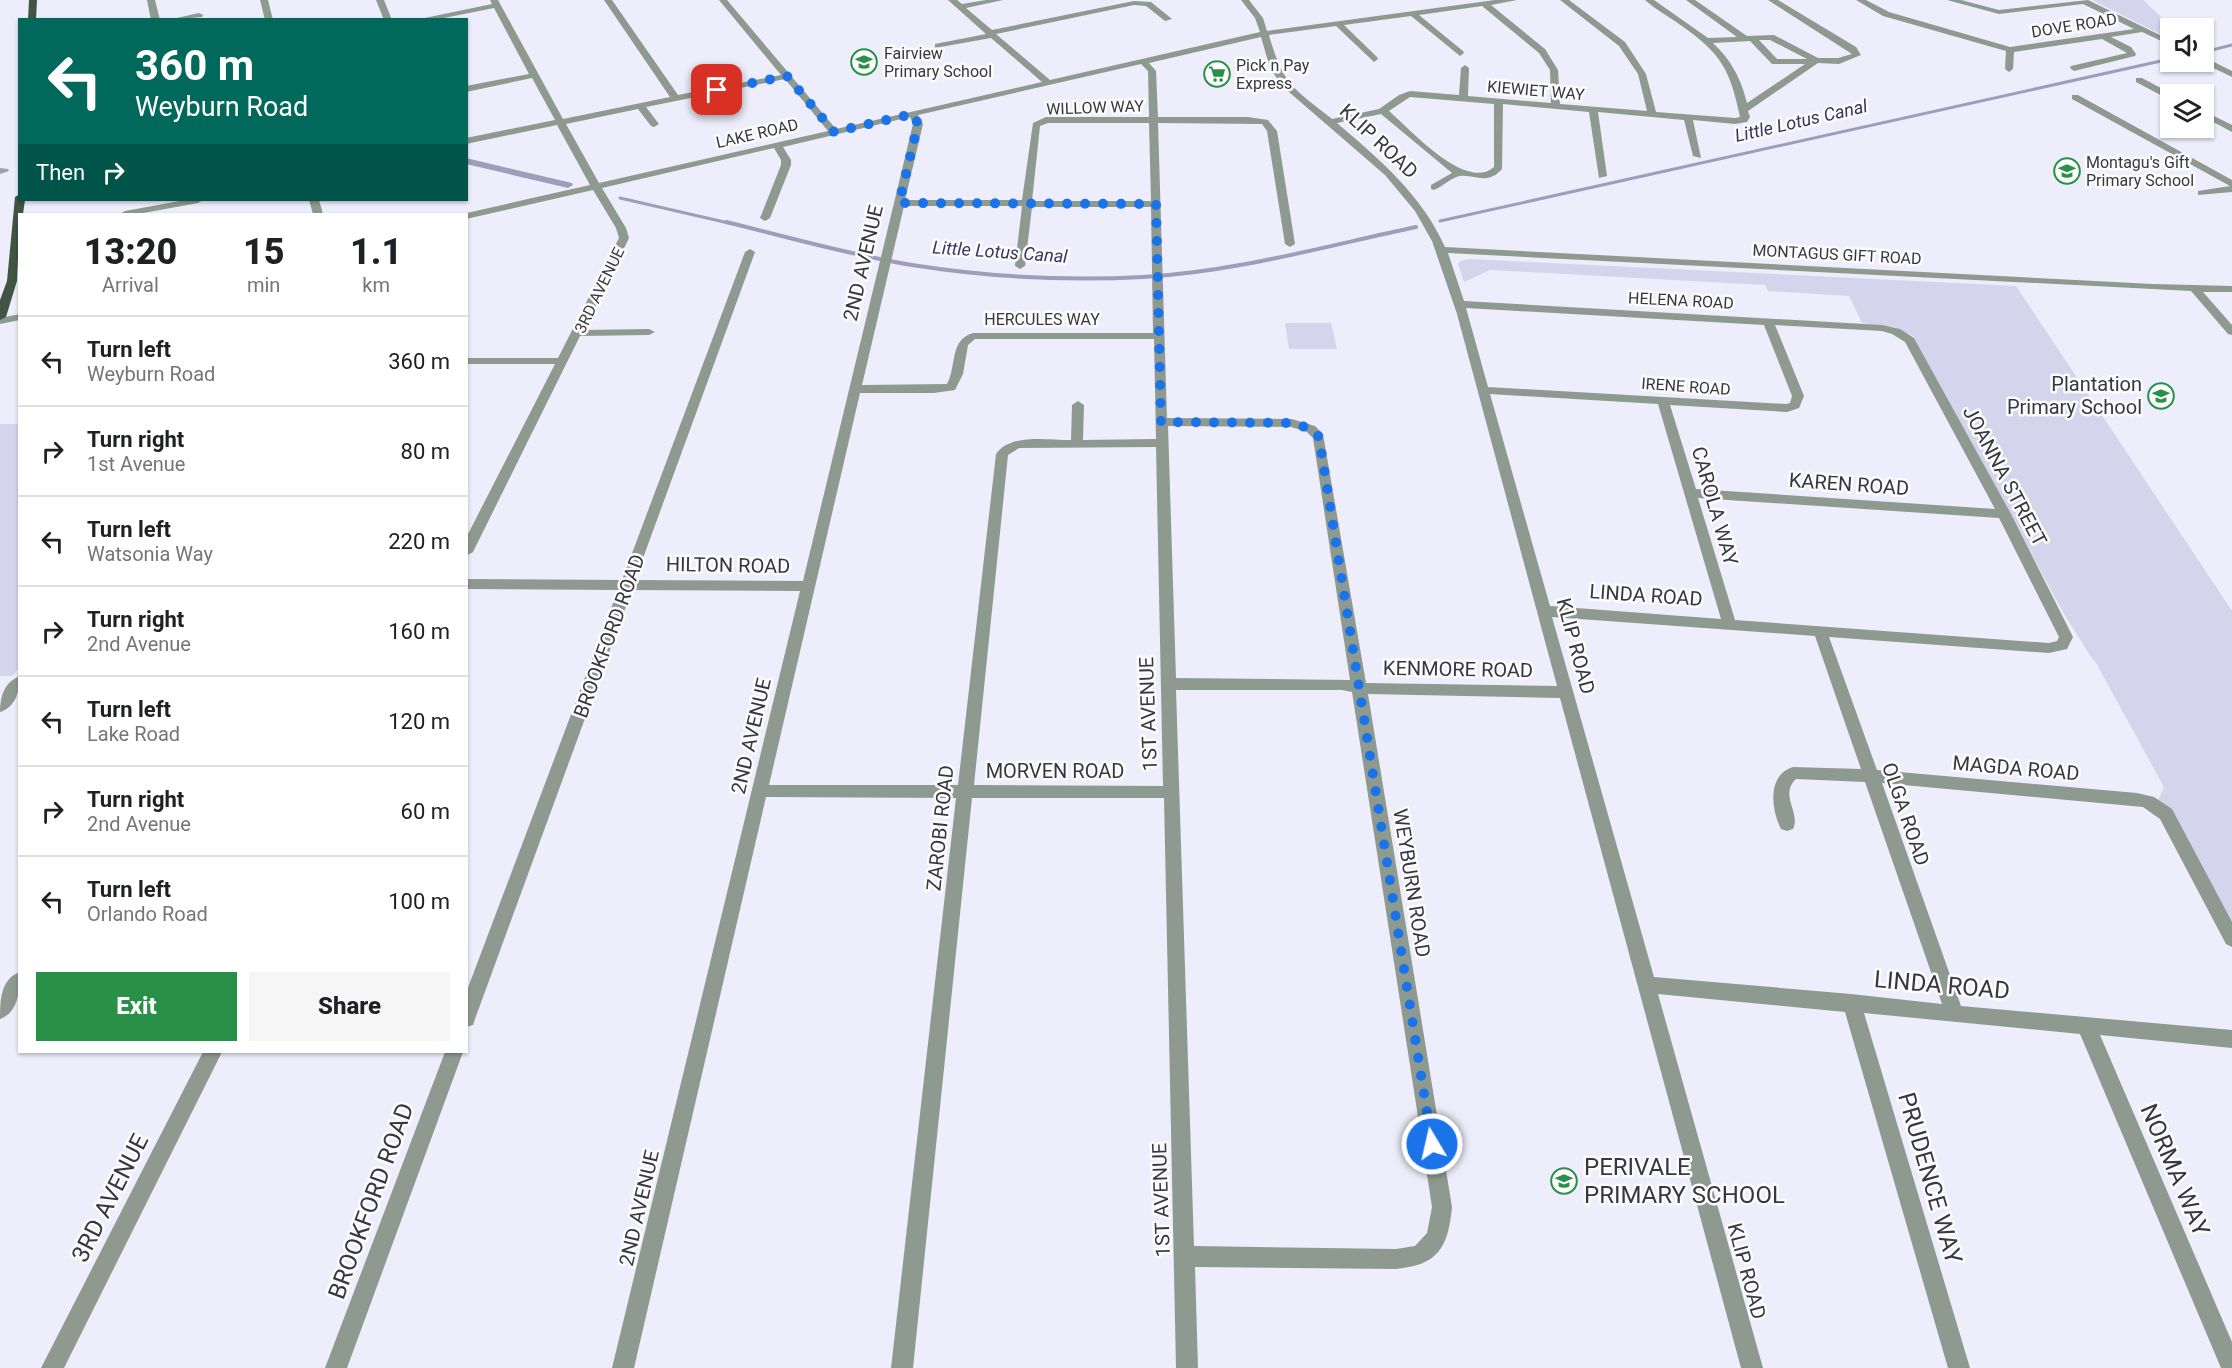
<!DOCTYPE html>
<style>
body{margin:0;font-family:Roboto,sans-serif;background:#f6f6f6;color:#202124;height:100vh;display:flex;flex-direction:column;font-size:22px;white-space:nowrap}
*{box-sizing:border-box;margin:0}
p{font-size:20px;color:#757577}
.icon{flex:none;width:33px;height:33px;fill:none;stroke:currentColor;stroke-width:2;stroke-linecap:round;stroke-linejoin:round}
.map{position:relative;flex:1;overflow:hidden}
.sheet{position:absolute;left:18px;top:213px;width:450px;height:840px;display:flex;flex-direction:column;background:#fff;border-radius:0px;box-shadow:0 2px 4px #0004}
.sheet>*{flex:none}
.guide{position:absolute;left:18px;top:18px;width:450px;height:183px;border-radius:0px;box-shadow:0 2px 4px #0004;background:#00695c;color:#fff;overflow:hidden}
.tools{position:absolute;left:2160px;top:18px;display:grid;gap:12px}
.tools a{display:grid;place-items:center;width:54px;height:54px;border-radius:0px;background:#fff;box-shadow:0 2px 4px #0004;font-size:30px}
.pin{position:absolute;display:grid;place-items:center;width:51px;height:51px;color:#fff;margin:-26px;border-radius:12px;box-shadow:0 3px 9px #0006}
.me{position:absolute;width:66px;margin:-33px;rotate:351deg;stroke-linejoin:round;filter:drop-shadow(0 0 4px #0008)}
.turn{display:flex;align-items:center;gap:21px;height:126px;padding:0 18px;font-size:27px}
.turn .icon{width:78px;height:78px;stroke-width:2.5}
.turn b{display:block;font-size:42px;line-height:51px}
.then{display:flex;align-items:center;height:57px;padding:0 18px;background:#0003;gap:12px;font-size:22px}
.eta{display:flex;justify-content:space-evenly;align-items:center;height:102px;text-align:center}
.eta b{font-size:36px;font-weight:800;line-height:42px}
.primary-button{display:flex;gap:12px;margin-top:auto;padding:12px 18px}
.primary-button a{flex:1;height:69px;border-radius:0px;background:#289047;color:#fff;font-size:24px;font-weight:800;line-height:69px;text-align:center}
.primary-button a+a{background:#f6f6f6;color:#202124}
ul{padding:0;list-style:none}
li{display:flex;align-items:center;gap:18px;height:90px;padding:0 18px;border-top:2px solid #e0e0e0}
li div{flex:1}
li b{display:block;font-size:22px}
li em{font-style:normal}
.map>svg:first-child{display:block}
.green{fill:#d4d4ed}
.lines{fill:none;stroke-linecap:round;stroke-linejoin:round}
.stream-far1{stroke:#9e9dbb;stroke-width:3}
.stream{stroke:#9e9dbb;stroke-width:4}
.canal{fill:#9e9dbb;fill-rule:evenodd}
.minor{fill:#8e9a90;fill-rule:evenodd}
.major{fill:#415544;fill-rule:evenodd}
.route{stroke:#1a73e8;stroke-width:10;stroke-dasharray:0 18}
.labels{text-anchor:middle;stroke-width:5;stroke-linejoin:round;paint-order:stroke}
.far-street-label{font-size:16px;fill:#383741;stroke:#fcfcfc}
.far-poi-label{font-size:16px;fill:#383741;stroke:#fcfcfc;text-anchor:start}
.far-water-label{font-size:18px;font-style:italic;fill:#38345f;stroke:#fcfcfc}
.street-label{font-size:20px;fill:#383741;stroke:#fcfcfc}
.poi-label{font-size:20px;fill:#383741;stroke:#fcfcfc;text-anchor:end}
.near-street-label{font-size:24px;fill:#383741;stroke:#fcfcfc}
.near-poi-label{font-size:24px;fill:#383741;stroke:#fcfcfc;text-anchor:start}
</style>
<div class="map">
<svg width="2232" height="1368" viewBox="0 0 2232 1368">
<rect width="100%" height="100%" fill="#ededfb"/>
<g class="green">
<polygon points="2092,0 2143,0 2173,28 2170,28 2170,39"/>
<polygon points="1470,259 2016,286 2232,611 2232,928 2157,803 2164,787 2095,661 2093,660 2064,614 1913,336 1894,327 1862,323 1849,296 1768,291 1765,285 1490,270 1464,282 1458,264 1461,261"/>
<polygon points="1285,323 1331,323 1337,349 1289,349"/>
<polygon points="0,424 20,424 20,667 12,676 0,676"/>
</g>
<g class="lines">
<g class="stream-far1">
<polyline points="2204,52 2232,45"/>
<polyline points="620,198 733,224"/>
<polyline points="1440,221 2170,59"/>
</g>
<path class="stream" d="M726 222C788 237 850 255 912 265 988 277 1066 281 1143 277 1235 272 1326 246 1416 227"/>
<g class="canal">
<polygon points="466,158 572,183 573,185 568,188 466,164"/>
<polygon points="0,168 8,169 9,171 0,174"/>
</g>
<g class="minor">
<polygon points="147,0 155,0 160,20 151,20"/>
<polygon points="260,0 268,0 273,20 265,20"/>
<polygon points="376,0 384,0 392,20 384,20"/>
<path d="M490 0H498L563 119 670 97 604 0H612L678 95 781 75 719 0H727L836 129 1042 82 991 38 935 48V44L986 34 948 0H957L962 4 986 0H1003L966 8 992 30 1134 1 1151 2 1172 19 1165 21 1146 6 1134 5 996 34 1050 80 1260 32 1255 18 1241 0H1249L1263 18 1267 31 1495 0H1517L1491 5 1545 49 1558 70 1560 104 1647 111 1638 74 1619 46 1560 0H1569L1625 42 1646 74 1656 112 1735 118 1740 117C1730 69 1721 53 1679 24 1668 16 1655 9 1645 0H1654L1708 38 1737 37 1686 0H1695L1747 36 1774 35 1818 58H1838L1852 54 1768 0H1778L1856 47 1861 55 1839 64 1818 63 1748 111 1750 117 1747 122 1735 124 1693 120 1701 158 1693 156 1684 120 1598 112 1607 176 1599 178 1589 112 1503 104 1502 169C1487 186 1475 174 1460 176 1452 177 1442 187 1434 190L1431 189V185L1452 173 1381 114 1337 123C1379 159 1422 195 1445 247L2153 284 2232 286V292H2203L2232 325V335L2228 334 2191 291 1448 253 1464 301 1882 325 1900 329 1914 338 2011 514 2073 637 2067 649 2049 653 1829 637 1877 770 2137 793 2154 797 2172 809 2232 922V947L2226 944 2160 819 2143 807 1882 783 1961 1006 2232 1030V1048L2100 1035 2232 1342V1368H2221L2080 1034 1864 1013 1970 1368H1948L1845 1012 1658 994 1763 1368H1741L1560 698 1368 694 1452 1207C1448 1248 1438 1265 1396 1269L1195 1267 1198 1368H1176L1164 798H972L913 1368H891L956 798 766 797 634 1368H612L800 591 632 590 475 1019 473 1025 466 1027V993L618 590 466 589V579L622 580 745 252 750 249 755 252 635 580 803 581 913 124 910 117 783 147 791 160V165L770 218 765 221 760 218 781 165V160L774 148 602 188 626 228 629 238 584 330 649 329 655 332 649 335 580 336 473 552 466 556V538L555 364H466V358H558L619 238 616 228 593 190 466 219V214H462L590 185 557 125 466 144V138L555 120 532 78 466 92V86L529 74 494 8 434 20H415L492 4ZM1482 6 1539 53 1550 70 1551 103 1468 96 1469 68 1465 65 1461 68 1459 95 1410 91 1399 95 1379 109 1332 119C1293 88 1283 85 1269 35L1336 26 1374 62 1378 59 1377 57 1344 25 1411 16 1460 56 1464 53 1463 51 1419 15ZM1261 37 1270 68 1282 86 1385 175 1415 211 1432 241 1457 314 1557 686 1366 683 1323 434 1315 426 1292 419 1167 418 1158 123 1262 124 1267 131 1285 244 1290 247 1295 244 1277 131 1268 120 1248 117H1158L1156 71 1149 63ZM1759 40H1770L1807 59H1777ZM1750 41 1772 64H1805L1747 103C1741 79 1732 61 1713 43ZM1141 64 1148 71 1149 117H1046L1033 123 1022 200H905L923 124 918 115ZM785 79 828 131 599 183 566 124 638 109 651 126 654 127 659 124 646 107ZM1410 97 1494 104V167C1466 192 1410 129 1389 111ZM1048 123H1149L1151 201H1032L1040 126ZM904 206H1022L1015 266 1020 269 1025 266 1032 207H1151L1153 333H973C949 340 957 366 947 384L862 385ZM1466 308 1764 325 1792 396 1790 403 1786 404 1488 387ZM1775 325 1882 331 1892 334 1905 342 1995 509 1696 489 1670 405 1787 412 1799 408 1804 396ZM975 339H1154L1156 439 1083 440 1084 405 1078 401 1072 405 1071 440C1047 440 1011 433 996 454L958 785H769L860 393H934L955 390 963 374 968 345ZM1490 394 1658 404 1721 619 1550 606ZM1168 426 1291 427 1307 432 1313 438 1350 680 1176 678ZM1156 447 1163 786 974 785 1008 455 1019 448ZM1698 498 1999 518 2059 637 2057 641 2049 643 1735 620ZM1552 617 1815 636 1861 769 1793 767C1767 775 1771 809 1781 829L1787 831 1793 829C1801 813 1779 795 1796 779L1865 782 1942 1004 1851 994 1654 977ZM1176 690H1342L1352 692 1432 1207 1427 1233 1415 1246 1396 1249 1194 1246Z"/>
<polygon points="1856,0 1866,0 1889,12 2010,47 2134,29 2083,4 1999,14 1947,0 1961,0 1999,10 2088,0 2170,40 2170,45 2142,32 2111,37 2131,47 2136,54 2135,56 2074,71 2070,68 2071,66 2127,53 2102,39 2014,52 2013,69 2009,72 2005,69 2006,51 1883,16"/>
<polygon points="199,13 203,15 202,17 168,20"/>
<polygon points="2204,57 2232,71 2232,77 2201,62 2204,62"/>
<polygon points="2136,78 2142,78 2172,94 2170,100 2136,82"/>
<polygon points="2072,95 2078,95 2232,180 2232,192 2198,195 2198,191 2230,186 2072,99"/>
<polygon points="2204,111 2232,125 2232,132 2204,117"/>
<polygon points="185,200 203,200 198,203 138,214 120,214 125,211"/>
<polygon points="309,200 319,200 323,214 313,214"/>
<polygon points="20,314 20,320 0,324 0,318"/>
<path d="M20 676C20 690 16 707 0 712 0 697 4 682 20 676Z"/>
<path d="M20 972C20 989 19 1012 0 1019 0 1002 0 979 20 972Z"/>
<polygon points="203,1052 222,1052 64,1368 41,1368"/>
<polygon points="445,1052 463,1052 347,1368 325,1368"/>
</g>
<g class="major">
<polygon points="29,0 37,0 36,20 28,20"/>
<polygon points="20,194 20,200 25,200 23,214 20,214 17,281 6,317 0,320 0,300 7,281 15,197"/>
</g>
</g>
<g class="lines">
<polyline class="route" points="717,90 787,76 834,132 913,114 918,124 899,203 1156,204 1161,422 1292,423 1311,429 1319,437 1432,1144"/>
</g>
<defs>
<g id="school-ring" transform="scale(1.35)"><circle r="9.5" fill="#fcfcfc" stroke="#289047" stroke-width="1.5"/><path d="M0-5L7-2L0 1L-7-2ZM-4 1L0 2.5L4 1V4Q0 6-4 4Z" fill="#289047"/></g>
<g id="supermarket-ring" transform="scale(1.35)"><circle r="9.5" fill="#fcfcfc" stroke="#289047" stroke-width="1.5"/><path d="M-6-5.5h2.5l.6 2H6L4.5 2H-2.5L-4.4-4H-6ZM-1.5 3.2a1.3 1.3 0 1 0 .1 0ZM3 3.2a1.3 1.3 0 1 0 .1 0Z" fill="#289047"/></g>
</defs>
<g fill-rule="evenodd">
<use href="#school-ring" x="864" y="62"/>
<use href="#supermarket-ring" x="1217" y="74"/>
<use href="#school-ring" x="2067" y="171"/>
<use href="#school-ring" x="2161" y="396"/>
<use href="#school-ring" x="1564" y="1181"/>
</g>
<g class="labels">
<g class="far-street-label">
<text transform="translate(2074 25) rotate(-9)" y="6">DOVE ROAD</text>
<text transform="translate(1536 90) rotate(5)" y="6">KIEWIET WAY</text>
<text transform="translate(1095 107) rotate(-2)" y="6">WILLOW WAY</text>
<text transform="translate(757 133) rotate(-13)" y="6">LAKE ROAD</text>
<text transform="translate(1837 254) rotate(3)" y="6">MONTAGUS GIFT ROAD</text>
<text transform="translate(599 290) rotate(-64)" y="6">3RD AVENUE</text>
<text transform="translate(1681 300) rotate(3)" y="6">HELENA ROAD</text>
<text x="1042" y="325">HERCULES WAY</text>
<text transform="translate(1686 386) rotate(4)" y="6">IRENE ROAD</text>
</g>
<g class="far-poi-label">
<text x="884" y="59">Fairview<tspan x="884" dy="18">Primary School</tspan></text>
<text x="1236" y="71">Pick n Pay<tspan x="1236" dy="18">Express</tspan></text>
<text x="2086" y="168">Montagu's Gift<tspan x="2086" dy="18">Primary School</tspan></text>
</g>
<g class="far-water-label">
<text transform="translate(1801 121) rotate(-13)" y="6">Little Lotus Canal</text>
<text transform="translate(1000 252) rotate(4)" y="6">Little Lotus Canal</text>
</g>
<g class="street-label">
<text transform="translate(1379 141) rotate(43)" y="7">KLIP ROAD</text>
<text transform="translate(863 263) rotate(-77)" y="7">2ND AVENUE</text>
<text transform="translate(2005 476) rotate(62)" y="7">JOANNA STREET</text>
<text transform="translate(1849 484) rotate(4)" y="7">KAREN ROAD</text>
<text transform="translate(1715 506) rotate(74)" y="7">CAROLA WAY</text>
<text transform="translate(728 565) rotate(1)" y="7">HILTON ROAD</text>
<text transform="translate(1646 595) rotate(4)" y="7">LINDA ROAD</text>
<text transform="translate(609 636) rotate(-70)" y="7">BROOKFORD ROAD</text>
<text transform="translate(1576 646) rotate(75)" y="7">KLIP ROAD</text>
<text transform="translate(1458 669) rotate(1)" y="7">KENMORE ROAD</text>
<text transform="translate(1148 714) rotate(-92)" y="7">1ST AVENUE</text>
<text transform="translate(751 736) rotate(-77)" y="7">2ND AVENUE</text>
<text transform="translate(2016 768) rotate(5)" y="7">MAGDA ROAD</text>
<text x="1055" y="778">MORVEN ROAD</text>
<text transform="translate(1906 814) rotate(71)" y="7">OLGA ROAD</text>
<text transform="translate(940 828) rotate(-84)" y="7">ZAROBI ROAD</text>
<text transform="translate(1412 883) rotate(81)" y="7">WEYBURN ROAD</text>
<text transform="translate(1161 1200) rotate(-92)" y="7">1ST AVENUE</text>
<text transform="translate(639 1208) rotate(-77)" y="7">2ND AVENUE</text>
<text transform="translate(1747 1271) rotate(75)" y="7">KLIP ROAD</text>
</g>
<g class="poi-label">
<text x="2142" y="391">Plantation<tspan x="2142" dy="23">Primary School</tspan></text>
</g>
<g class="near-street-label">
<text transform="translate(1942 985) rotate(5)" y="8">LINDA ROAD</text>
<text transform="translate(2175 1170) rotate(67)" y="8">NORMA WAY</text>
<text transform="translate(1930 1178) rotate(74)" y="8">PRUDENCE WAY</text>
<text transform="translate(110 1198) rotate(-63)" y="8">3RD AVENUE</text>
<text transform="translate(371 1201) rotate(-70)" y="8">BROOKFORD ROAD</text>
</g>
<g class="near-poi-label">
<text x="1584" y="1175">PERIVALE<tspan x="1584" dy="28">PRIMARY SCHOOL</tspan></text>
</g>
</g>
</svg>
<div class="tools">
<a><svg class="icon" aria-label="sound" viewBox="0 0 24 24"><path d="M4 9h4l5-4v14l-5-4H4zM17 9q2 3 0 6"/></svg></a>
<a><svg class="icon" aria-label="layers" viewBox="0 0 24 24"><path d="M12 4l9 5-9 5-9-5zM3 14l9 5 9-5"/></svg></a>
</div>
<div class="pin" style="left:717px;top:90px;background:#d93025"><svg class="icon" aria-label="arrive" viewBox="0 0 24 24"><path d="M6 21V4h12l-3 4 3 4H6"/></svg></div>
<svg class="me" style="left:1432px;top:1144px" viewBox="-20 -20 40 40"><circle r="17" fill="#1a73e8" stroke="#fff" stroke-width="3"/><path d="M0-11L8 9 0 5-8 9z" fill="#fff"/></svg>
<div class="guide">
<div class="turn"><svg class="icon" aria-label="left" viewBox="0 0 24 24"><path d="M17 20v-9H6M10 6l-5 5 5 5"/></svg><div><b>360 m</b>Weyburn Road</div></div>
<div class="then">Then<svg class="icon" aria-label="right" viewBox="0 0 24 24"><path d="M7 20v-9h11M14 6l5 5-5 5"/></svg></div>
</div>
<section class="sheet">
<div class="eta">
<div><b>13:20</b><p>Arrival</p></div>
<div><b>15</b><p>min</p></div>
<div><b>1.1</b><p>km</p></div>
</div>
<ul>
<li><svg class="icon" aria-label="left" viewBox="0 0 24 24"><path d="M17 20v-9H6M10 6l-5 5 5 5"/></svg><div><b>Turn left</b><p>Weyburn Road</p></div><em>360 m</em></li>
<li><svg class="icon" aria-label="right" viewBox="0 0 24 24"><path d="M7 20v-9h11M14 6l5 5-5 5"/></svg><div><b>Turn right</b><p>1st Avenue</p></div><em>80 m</em></li>
<li><svg class="icon" aria-label="left" viewBox="0 0 24 24"><path d="M17 20v-9H6M10 6l-5 5 5 5"/></svg><div><b>Turn left</b><p>Watsonia Way</p></div><em>220 m</em></li>
<li><svg class="icon" aria-label="right" viewBox="0 0 24 24"><path d="M7 20v-9h11M14 6l5 5-5 5"/></svg><div><b>Turn right</b><p>2nd Avenue</p></div><em>160 m</em></li>
<li><svg class="icon" aria-label="left" viewBox="0 0 24 24"><path d="M17 20v-9H6M10 6l-5 5 5 5"/></svg><div><b>Turn left</b><p>Lake Road</p></div><em>120 m</em></li>
<li><svg class="icon" aria-label="right" viewBox="0 0 24 24"><path d="M7 20v-9h11M14 6l5 5-5 5"/></svg><div><b>Turn right</b><p>2nd Avenue</p></div><em>60 m</em></li>
<li><svg class="icon" aria-label="left" viewBox="0 0 24 24"><path d="M17 20v-9H6M10 6l-5 5 5 5"/></svg><div><b>Turn left</b><p>Orlando Road</p></div><em>100 m</em></li>
</ul>
<div class="primary-button"><a>Exit</a><a>Share</a></div>
</section>
</div>
